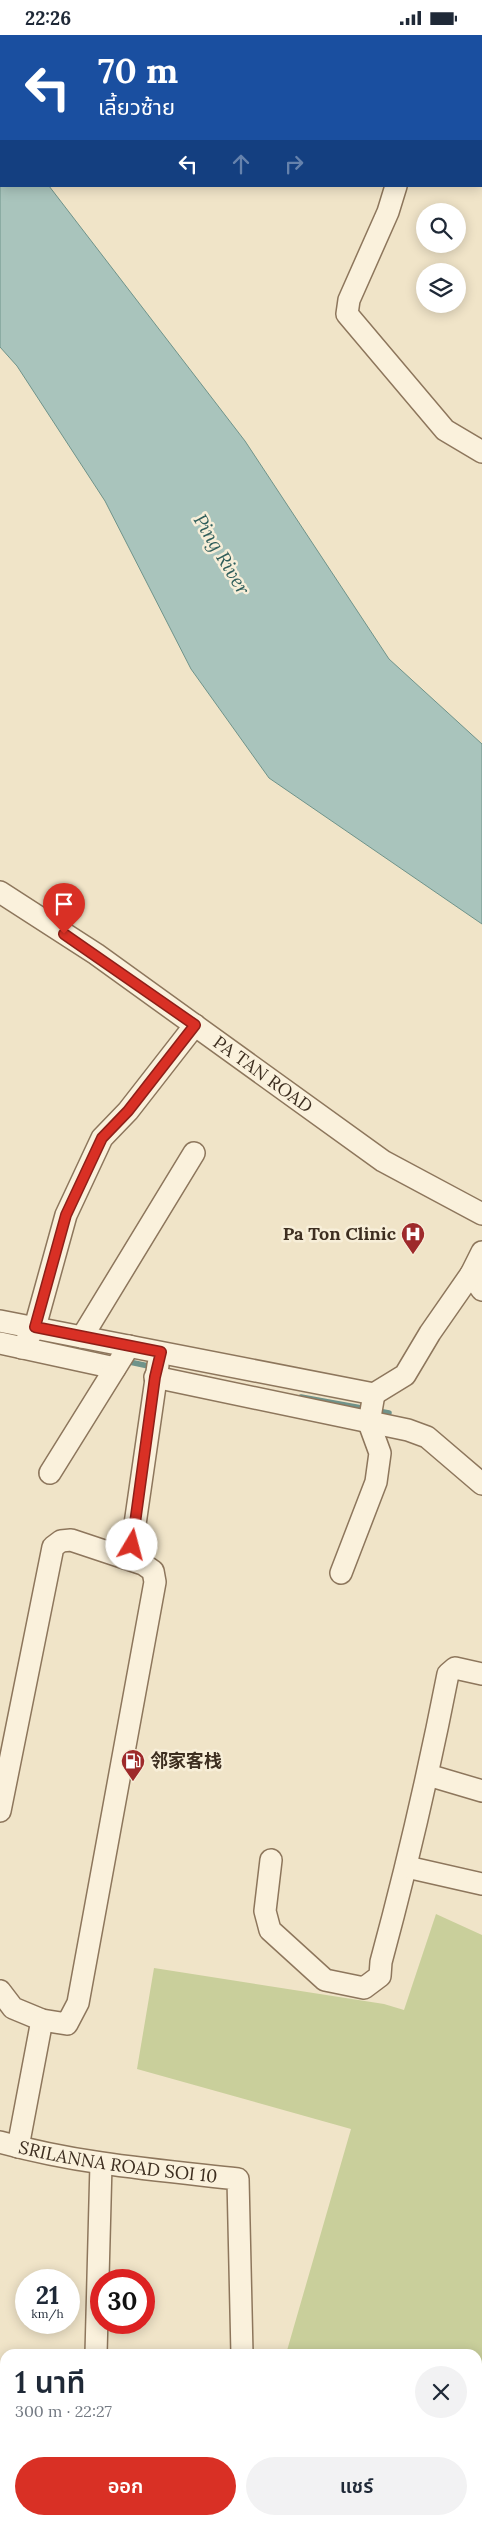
<!DOCTYPE html>
<html lang="th">
<meta charset="utf-8">
<style>
body{margin:0;font-family:Lora,"Noto Sans SC","Noto Sans Thai",serif;background:#f2f2f3;color:#1f2937;height:100vh;display:flex;flex-direction:column;font-size:19px;white-space:nowrap}
*{box-sizing:border-box;margin:0}
p{font-size:16px;color:#747a83}
.icon{flex:none;width:28px;height:28px;fill:none;stroke:currentColor;stroke-width:2;stroke-linecap:round;stroke-linejoin:round}
.map{position:relative;flex:1;overflow:hidden}
.drawer{position:absolute;left:0px;top:2314px;width:482px;height:176px;display:flex;flex-direction:column;background:#fff;border-radius:15px 15px 0 0;box-shadow:0 2px 12px #0003}
.drawer>*{flex:none}
.top-card{position:absolute;left:0px;top:0px;width:482px;height:152px;box-shadow:0 2px 12px #0003;background:#1a4fa0;color:#fff;overflow:hidden}
.controls{position:absolute;left:416px;top:168px;display:grid;gap:10px}
.controls a{display:grid;place-items:center;width:50px;height:50px;border-radius:50%;background:#fff;box-shadow:0 2px 12px #0003;font-size:25px}
.speed{position:absolute;left:15px;top:2234px;display:flex;gap:10px;font-size:25px;font-weight:700;text-align:center}
.speed>*{display:grid;place-content:center;width:65px;height:65px;border-radius:50%;background:#fff;box-shadow:0 2px 12px #0003;line-height:1}
.speed small{font-size:12px;font-weight:400}
.speed .limit{border:8px solid #d22;background:#fff;color:#111}
.pin{position:absolute;display:grid;place-items:center;width:42px;height:42px;color:#fff;margin:-51px -21px;border-radius:50% 50% 50% 0;rotate:-45deg;box-shadow:0 0 5px #0007}
.pin .icon{rotate:45deg}
.me{position:absolute;width:55px;margin:-28px;rotate:8deg;stroke-linejoin:round;filter:drop-shadow(0 0 4px #0008)}
.turn{display:flex;align-items:center;gap:18px;height:105px;padding:0 15px;font-size:22px}
.turn .icon{width:65px;height:65px;stroke-width:2.5}
.turn b{display:block;font-size:35px;line-height:42px}
.lanes{display:flex;align-items:center;height:48px;padding:0 15px;background:#0003;justify-content:center;gap:25px;direction:ltr}
.lanes .off{opacity:.35}
.round{display:grid;place-items:center;flex:none;width:52px;height:52px;border-radius:26px;background:#f2f2f3}
.headline{display:flex;align-items:center;justify-content:space-between;height:85px;padding:0 15px}
h1{font-size:30px;font-weight:600;line-height:38px}
.primary-button{display:flex;gap:10px;margin-top:auto;padding:10px 15px}
.primary-button a{flex:1;height:58px;border-radius:30px;background:#d93025;color:#fff;font-size:20px;font-weight:600;line-height:58px;text-align:center}
.primary-button a+a{background:#f2f2f3;color:#1f2937}
.status{display:flex;justify-content:space-between;align-items:center;height:35px;padding:0 25px;background:#fff;direction:ltr}
.status svg{height:14px;fill:currentColor}
.map>svg:first-child{display:block}
.green{fill:#c9cf9b}
.water{fill:#a9c4bc;stroke:#6f938a}
.lines{fill:none;stroke-linecap:round;stroke-linejoin:round}
.stream{stroke:#6f938a;stroke-width:5.5}
.minor-casing{stroke:#8d765c;stroke-width:24}
.minor{stroke:#faf1dc;stroke-width:21}
.route-casing{stroke:#8d1f18;stroke-width:12}
.route{stroke:#d93025;stroke-width:9}
.labels{text-anchor:middle;stroke-width:5;stroke-linejoin:round;paint-order:stroke}
.street-label{font-size:18px;fill:#3d2e20;stroke:#f7eed8}
.poi-label{font-size:18px;font-weight:bold;fill:#3d2e20;stroke:#f7eed8;text-anchor:end}
.water-label{font-size:19px;font-style:italic;fill:#2f5d5a;stroke:#f7eed8}
</style>
<div class="status"><b>22:26</b><svg viewBox="0 0 49 12"><path d="M0 12V9h3v3zM5 12V6h3v6zM10 12V3h3v9zM15 12V0h3v12zM26 1h20v11H26zM47 4h2v5h-2z"/></svg></div>
<div class="map">
<svg width="482" height="2489" viewBox="0 0 482 2489">
<rect width="100%" height="100%" fill="#f0e4c8"/>
<polygon class="green" points="436,1879 482,1900 482,2489 244,2489 247,2485 478,2485 478,2319 286,2319 351,2094 137,2034 154,1933 384,1969 404,1975"/>
<polygon class="water" points="0,89 1,151 49,151 245,406 389,624 482,709 482,889 269,743 191,634 105,466 17,331 0,312"/>
<g class="lines">
<g class="stream">
<polyline points="125,1326 153,1332"/>
<polyline points="301,1362 389,1378"/>
</g>
<g class="minor-casing">
<g id="minor">
<polyline points="427,1 427,0"/>
<polyline points="481,65 482,65"/>
<polyline points="396,151 388,177 349,265 347,279 445,395 482,417"/>
<path id="s1" d="M0 857 96 919 383 1126 482 1179"/>
<polyline points="482,1217 471,1239 482,1255"/>
<polyline points="0,1286 374,1359 405,1340 430,1298 471,1239"/>
<polyline points="82,1302 194,1118"/>
<polyline points="0,1308 115,1333"/>
<polyline points="22,1313 35,1292 66,1180 102,1103 128,1076 195,990"/>
<polyline points="155,1342 408,1395 427,1402 482,1449"/>
<polyline points="50,1438 129,1311"/>
<polyline points="132,1510 158,1330"/>
<polyline points="341,1538 376,1447 380,1418 369,1388 374,1359"/>
<polyline points="428,1740 482,1756"/>
<polyline points="0,1776 53,1512 61,1506 71,1505 143,1529 153,1536 155,1547 78,1968 67,1989 42,1985 13,1973 0,1956"/>
<path d="M271 1825 265 1876 270 1895 325 1945 364 1953 380 1941 381 1927C407 1831 429 1736 448 1639L455 1633 482 1639"/>
<polyline points="407,1832 482,1849"/>
<path id="s2" d="M0 2107C79 2129 157 2135 238 2144L242 2319"/>
<polyline points="18,2112 42,1985"/>
<polyline points="96,2319 101,2129"/>
<polyline points="0,2481 5,2481"/>
<polyline points="189,2485 227,2485"/>
</g>
</g>
<use href="#minor" class="minor"/>
</g>
<g class="lines">
<g class="route-casing">
<polyline id="route" points="64,899 195,990 128,1076 102,1103 66,1180 35,1292 161,1317 155,1342 132,1510"/>
</g>
<use href="#route" class="route"/>
</g>
<defs>
<g id="hospital-pin" transform="scale(1.25)"><path d="M0 17L-7.5 6A9.5 9.5 0 1 1 7.5 6Z" fill="#9e2a2b" stroke="#f7eed8"/><path d="M-5-5h3v3.5h4V-5h3V5h-3V1.5h-4V5h-3Z" fill="#fff"/></g>
<g id="fuel-pin" transform="scale(1.25)"><path d="M0 17L-7.5 6A9.5 9.5 0 1 1 7.5 6Z" fill="#9e2a2b" stroke="#f7eed8"/><path d="M-5.5-6h7V0h2V4h1.3V-2.5L3-4.5l.8-.8L6-3V5H2.5V1h-1V6h-7ZM-4.2-4.7v3.2H.2V-4.7Z" fill="#fff"/></g>
</defs>
<g fill-rule="evenodd">
<use href="#hospital-pin" x="413" y="1199"/>
<use href="#fuel-pin" x="133" y="1726"/>
</g>
<g class="labels">
<g class="street-label">
<text dy="6" stroke="none"><textPath href="#s1" startOffset="320">PA TAN ROAD</textPath></text>
<text dy="6" stroke="none"><textPath href="#s2" startOffset="120">SRILANNA ROAD SOI 10</textPath></text>
</g>
<g class="poi-label">
<text x="396" y="1205">Pa Ton Clinic</text>
<text x="150" y="1732" text-anchor="start">邻家客栈</text>
</g>
<g class="water-label">
<text transform="translate(222 519) rotate(59)" y="7">Ping River</text>
</g>
</g>
</svg>
<div class="controls">
<a><svg class="icon" aria-label="search" viewBox="0 0 24 24"><circle cx="10" cy="10" r="6"/><path d="M15 15l6 6"/></svg></a>
<a><svg class="icon" aria-label="layers" viewBox="0 0 24 24"><path d="M12 4l9 5-9 5-9-5zM3 14l9 5 9-5"/></svg></a>
</div>
<div class="speed"><div>21<small>km/h</small></div><div class="limit">30</div></div>
<div class="pin" style="left:64px;top:899px;background:#d93025"><svg class="icon" aria-label="arrive" viewBox="0 0 24 24"><path d="M6 21V4h12l-3 4 3 4H6"/></svg></div>
<svg class="me" style="left:132px;top:1510px" viewBox="-20 -20 40 40"><circle r="19" fill="#fff"/><path d="M0-13L10 11 0 6-10 11z" fill="#d93025"/></svg>
<div class="top-card">
<div class="turn"><svg class="icon" aria-label="left" viewBox="0 0 24 24"><path d="M17 20v-9H6M10 6l-5 5 5 5"/></svg><div><b>70 m</b>เลี้ยวซ้าย</div></div>
<div class="lanes"><svg class="icon" aria-label="left" viewBox="0 0 24 24"><path d="M17 20v-9H6M10 6l-5 5 5 5"/></svg><svg class="icon off" aria-label="ahead" viewBox="0 0 24 24"><path d="M12 20V5M6 11l6-6 6 6"/></svg><svg class="icon off" aria-label="right" viewBox="0 0 24 24"><path d="M7 20v-9h11M14 6l5 5-5 5"/></svg></div>
</div>
<section class="drawer">
<div class="headline"><div><h1>1 นาที</h1><p>300 m · 22:27</p></div><a class="round"><svg class="icon" aria-label="close" viewBox="0 0 24 24"><path d="M6 6l12 12M18 6L6 18"/></svg></a></div>
<div class="primary-button"><a>ออก</a><a>แชร์</a></div>
</section>
</div>
